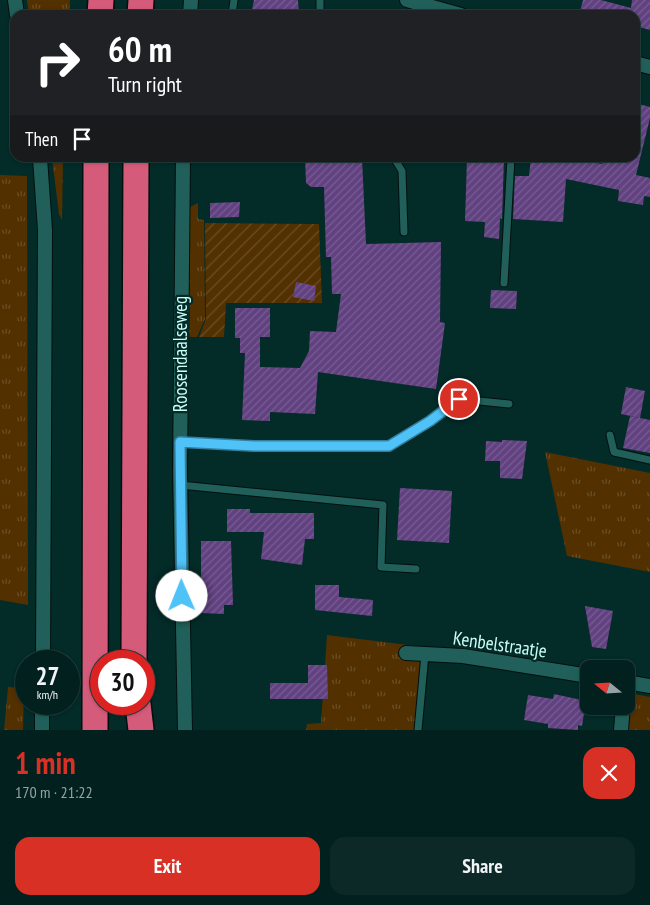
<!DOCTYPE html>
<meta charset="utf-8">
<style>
body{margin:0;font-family:"PT Sans Narrow",sans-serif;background:#0c2827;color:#f1f3f6;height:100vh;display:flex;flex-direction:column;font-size:19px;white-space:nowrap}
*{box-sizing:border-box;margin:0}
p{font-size:16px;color:#96a3a4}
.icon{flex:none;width:28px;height:28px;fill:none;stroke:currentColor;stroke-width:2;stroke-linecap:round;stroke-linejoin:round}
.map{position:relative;height:730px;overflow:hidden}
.side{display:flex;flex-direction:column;background:#02201e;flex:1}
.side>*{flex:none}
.banner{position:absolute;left:10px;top:10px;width:630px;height:152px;border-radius:15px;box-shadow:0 1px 4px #0004,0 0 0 1px #233e3c;background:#202124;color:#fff;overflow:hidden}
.needle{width:32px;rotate:288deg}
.buttons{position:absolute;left:580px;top:660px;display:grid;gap:10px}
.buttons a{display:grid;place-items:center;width:55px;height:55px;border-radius:10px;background:#02201e;box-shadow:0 1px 4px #0004,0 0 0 1px #233e3c;font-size:25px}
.speed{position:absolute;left:15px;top:650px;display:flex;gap:10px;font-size:25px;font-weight:700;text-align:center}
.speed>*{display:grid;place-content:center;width:65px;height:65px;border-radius:50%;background:#02201e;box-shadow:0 1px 4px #0004,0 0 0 1px #233e3c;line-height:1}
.speed small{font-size:12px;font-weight:400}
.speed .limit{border:8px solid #d22;background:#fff;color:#111}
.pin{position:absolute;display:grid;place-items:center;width:42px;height:42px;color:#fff;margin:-21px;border:2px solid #fff;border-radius:50%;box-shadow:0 1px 5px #0007}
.me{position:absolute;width:55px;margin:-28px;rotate:359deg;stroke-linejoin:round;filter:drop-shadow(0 0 4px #0008)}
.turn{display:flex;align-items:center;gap:18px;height:105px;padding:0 15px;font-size:22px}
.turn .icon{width:65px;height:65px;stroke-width:2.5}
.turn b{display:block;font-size:35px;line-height:42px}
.then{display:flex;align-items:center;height:48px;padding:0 15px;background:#0003;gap:10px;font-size:19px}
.round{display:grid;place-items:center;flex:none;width:52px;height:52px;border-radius:15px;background:#0c2827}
.summary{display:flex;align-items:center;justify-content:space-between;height:85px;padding:0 15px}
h1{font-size:30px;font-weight:800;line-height:38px;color:#d93025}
.action{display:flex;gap:10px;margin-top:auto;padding:10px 15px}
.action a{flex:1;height:58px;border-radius:15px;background:#d93025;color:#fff;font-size:20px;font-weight:800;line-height:58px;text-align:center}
.action a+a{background:#0c2827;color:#f1f3f6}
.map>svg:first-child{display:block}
.grass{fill:url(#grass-tufts)}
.garden{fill:url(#garden-furrows)}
.building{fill:url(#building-hatch)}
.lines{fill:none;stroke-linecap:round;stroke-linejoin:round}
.service-casing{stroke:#03100f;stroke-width:9}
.minor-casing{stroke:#03100f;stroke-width:16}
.motorway-casing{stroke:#03100f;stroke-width:28}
.service{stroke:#21605a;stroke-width:7}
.minor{stroke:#21605a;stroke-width:14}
.motorway{stroke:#d55b7a;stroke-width:25}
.route-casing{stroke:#337fa1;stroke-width:12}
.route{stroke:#4fc3f7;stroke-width:9}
.labels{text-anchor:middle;stroke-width:4.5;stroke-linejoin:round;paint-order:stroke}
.street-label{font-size:19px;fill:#cafef7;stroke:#032b28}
</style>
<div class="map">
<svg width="650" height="730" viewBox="0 0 650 730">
<defs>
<pattern id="grass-tufts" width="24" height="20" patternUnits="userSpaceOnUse" patternTransform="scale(1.25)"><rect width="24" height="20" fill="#533000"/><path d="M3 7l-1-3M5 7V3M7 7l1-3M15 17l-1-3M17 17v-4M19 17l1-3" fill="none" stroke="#6a4f26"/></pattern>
<pattern id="garden-furrows" width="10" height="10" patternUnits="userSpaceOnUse" patternTransform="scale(1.25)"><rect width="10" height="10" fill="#533000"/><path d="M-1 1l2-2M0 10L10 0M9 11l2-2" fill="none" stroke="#6a4f26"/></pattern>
<pattern id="building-hatch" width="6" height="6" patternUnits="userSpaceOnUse" patternTransform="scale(1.25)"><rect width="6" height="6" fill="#624180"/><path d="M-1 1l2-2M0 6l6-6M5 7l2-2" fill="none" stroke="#775e93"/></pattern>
</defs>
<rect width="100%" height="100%" fill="#032b28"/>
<g class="grass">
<polygon points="27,0 70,0 69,15 29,15"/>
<polygon points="52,158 63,158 62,220 59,214"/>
<polygon points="0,175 27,176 28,605 0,600"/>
<polygon points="198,203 198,219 204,220 205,319 197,337 189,337 188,208"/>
<polygon points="545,452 650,473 650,572 567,556"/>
<polygon points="327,635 424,647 416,730 306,730 307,724 321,723"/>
<polygon points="8,687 24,688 23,730 4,730"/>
<polygon points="629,693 650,697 650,730 625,730"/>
</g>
<polygon class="garden" points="205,223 319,224 322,303 226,303 224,337 199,337 206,319"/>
<g class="building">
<polygon points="254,0 298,0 299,15 251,15"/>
<polygon points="583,0 601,0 631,8 632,0 650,0 650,30 635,26 635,15 579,15"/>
<polygon points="635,103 650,107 650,118 636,175 650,178 650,197 644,196 643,205 618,201 619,190 566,179 563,222 513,219 515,176 529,176 531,158 571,158 602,164 603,158 639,158 635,157"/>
<polygon points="305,158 362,158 366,244 441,242 440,322 445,323 436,389 318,372 315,414 270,412 270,421 242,420 245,353 240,353 240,338 235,338 235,308 270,308 270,337 260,337 260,367 300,368 309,351 310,331 336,332 341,294 332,294 331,257 326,257 324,187 311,187 306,183"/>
<polygon points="467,158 504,158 502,219 500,218 499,239 484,237 485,222 465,221"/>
<polygon points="240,202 239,217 210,218 210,203"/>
<polygon points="296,282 316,286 314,301 293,297"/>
<polygon points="491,290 517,291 516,309 490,308"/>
<polygon points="626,387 645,391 640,418 621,414"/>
<polygon points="630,416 650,420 650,453 623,448"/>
<polygon points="502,440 527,441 522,479 500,478 500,461 485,461 486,441 502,442"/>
<polygon points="400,488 452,491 449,543 397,540"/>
<polygon points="227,509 250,509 250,513 314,513 314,539 305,539 302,565 261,559 264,532 227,532"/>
<polygon points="201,541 231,541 233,605 224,605 224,614 201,613"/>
<polygon points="315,585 339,585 339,597 373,600 372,616 315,610"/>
<polygon points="585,606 613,611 606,649 592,647"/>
<polygon points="308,665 327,665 328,699 270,699 270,683 308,683"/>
<polygon points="554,694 586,701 582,726 578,725 578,730 548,728 548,724 524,720 528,695 553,699"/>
</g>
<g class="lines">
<g class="service-casing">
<g id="service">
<polyline points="320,0 320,15"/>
<polyline points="232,15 234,0"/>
<polyline points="394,158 402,171 404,232"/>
<polyline points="504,283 511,158"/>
<polyline points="610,435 614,452 650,460"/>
<polyline points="180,442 254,446 389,446 430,421 459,399 509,404"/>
<polyline points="180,485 383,505 381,567 416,569"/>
<polyline points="418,730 425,654"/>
</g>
</g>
<g class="minor-casing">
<g id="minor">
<polyline points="15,0 17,15"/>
<polyline points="407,0 461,15"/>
<polyline points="190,15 191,0"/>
<polyline points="635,63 650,67"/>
<polyline points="40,158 45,230 43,661"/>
<polyline points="183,158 180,472 185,730"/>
<polyline points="406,653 463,656 589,676"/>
<polyline points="626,682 650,686"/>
<polyline points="42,730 42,704"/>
<polyline points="621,730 623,706"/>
</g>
</g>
<g class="motorway-casing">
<g id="motorway">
<polyline points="100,15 101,0"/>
<polyline points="140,15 141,0"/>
<polyline points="134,661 136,158"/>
<polyline points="138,704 141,730"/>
<polyline points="95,730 96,158"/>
</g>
</g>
<use href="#service" class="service"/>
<use href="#minor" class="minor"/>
<use href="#motorway" class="motorway"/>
</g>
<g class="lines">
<g class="route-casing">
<polyline id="route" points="182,596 180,442 254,446 389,446 430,421 459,399"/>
</g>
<use href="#route" class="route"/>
</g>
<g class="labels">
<g class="street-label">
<text transform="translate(180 354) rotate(-90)" y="7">Roosendaalseweg</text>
<text transform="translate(500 644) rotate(8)" y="7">Kenbelstraatje</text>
</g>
</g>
</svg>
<div class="buttons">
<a><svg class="needle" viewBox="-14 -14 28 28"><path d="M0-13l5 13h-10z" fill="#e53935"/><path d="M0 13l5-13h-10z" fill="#96a3a4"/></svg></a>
</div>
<div class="speed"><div>27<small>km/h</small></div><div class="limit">30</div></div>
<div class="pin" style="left:459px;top:399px;background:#d93025"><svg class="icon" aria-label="arrive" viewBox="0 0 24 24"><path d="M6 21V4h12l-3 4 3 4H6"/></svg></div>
<svg class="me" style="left:182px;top:596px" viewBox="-20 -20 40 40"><circle r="19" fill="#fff"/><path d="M0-13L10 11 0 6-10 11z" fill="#4fc3f7"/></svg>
<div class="banner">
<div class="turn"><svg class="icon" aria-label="right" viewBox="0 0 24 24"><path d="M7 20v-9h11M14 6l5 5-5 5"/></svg><div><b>60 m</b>Turn right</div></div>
<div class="then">Then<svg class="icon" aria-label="arrive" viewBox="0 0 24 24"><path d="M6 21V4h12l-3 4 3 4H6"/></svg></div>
</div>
</div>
<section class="side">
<div class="summary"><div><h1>1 min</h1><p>170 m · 21:22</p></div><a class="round" style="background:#d93025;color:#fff"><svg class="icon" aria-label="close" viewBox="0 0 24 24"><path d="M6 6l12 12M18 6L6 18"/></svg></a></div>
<div class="action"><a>Exit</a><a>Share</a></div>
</section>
